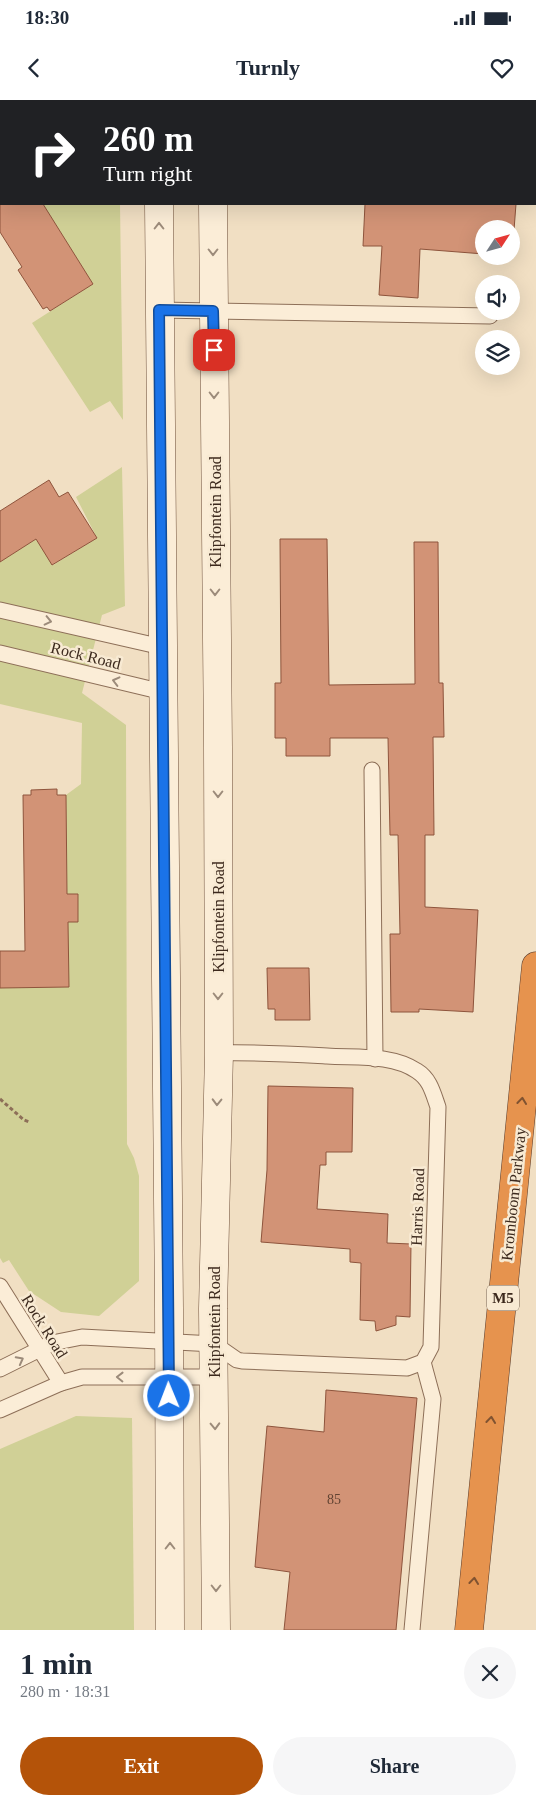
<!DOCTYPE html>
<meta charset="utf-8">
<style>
body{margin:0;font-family:"Times New Roman",serif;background:#f6f6f7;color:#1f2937;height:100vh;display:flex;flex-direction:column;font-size:19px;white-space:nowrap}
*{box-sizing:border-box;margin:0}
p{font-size:16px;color:#747a83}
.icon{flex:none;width:28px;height:28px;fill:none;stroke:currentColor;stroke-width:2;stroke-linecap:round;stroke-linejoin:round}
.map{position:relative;height:1530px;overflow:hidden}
.details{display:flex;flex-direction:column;background:#fff;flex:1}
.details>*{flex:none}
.banner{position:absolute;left:0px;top:0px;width:536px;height:105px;box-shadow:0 5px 20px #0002;background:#202124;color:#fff;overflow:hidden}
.needle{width:32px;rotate:54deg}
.tools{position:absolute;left:475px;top:120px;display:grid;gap:10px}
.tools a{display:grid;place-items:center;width:45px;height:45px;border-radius:50%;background:#fff;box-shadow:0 5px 20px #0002;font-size:25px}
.pin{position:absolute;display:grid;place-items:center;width:42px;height:42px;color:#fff;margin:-21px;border-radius:10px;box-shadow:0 2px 8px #0006}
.me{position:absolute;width:55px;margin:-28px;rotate:359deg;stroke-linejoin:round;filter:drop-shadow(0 0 4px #0008)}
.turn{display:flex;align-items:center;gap:18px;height:105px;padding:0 20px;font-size:22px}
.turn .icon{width:65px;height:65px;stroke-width:2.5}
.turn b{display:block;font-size:35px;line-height:42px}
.round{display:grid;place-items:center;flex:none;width:52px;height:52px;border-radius:26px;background:#f6f6f7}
.summary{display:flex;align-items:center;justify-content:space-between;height:85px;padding:0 20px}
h1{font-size:30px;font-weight:700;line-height:38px}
.action{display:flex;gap:10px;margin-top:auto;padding:10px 20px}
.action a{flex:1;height:58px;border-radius:30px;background:#b45309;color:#fff;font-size:20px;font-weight:700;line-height:58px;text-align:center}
.action a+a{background:#f6f6f7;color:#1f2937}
.status{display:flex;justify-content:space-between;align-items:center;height:35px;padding:0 25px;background:#fff;direction:ltr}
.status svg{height:14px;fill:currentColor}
header{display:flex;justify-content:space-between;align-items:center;height:65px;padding:0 20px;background:#fff;font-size:22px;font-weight:700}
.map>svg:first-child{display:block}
.green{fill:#d0d096}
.building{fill:#d29376;stroke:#8e543c}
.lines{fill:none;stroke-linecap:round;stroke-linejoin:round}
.lane-casing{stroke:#8d6f58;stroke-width:17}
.secondary-casing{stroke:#6f503b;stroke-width:29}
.highway-casing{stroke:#5b3d2d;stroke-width:29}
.path{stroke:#8d6f58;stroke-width:3;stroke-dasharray:4 2.5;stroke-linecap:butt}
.lane{stroke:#fbedd7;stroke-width:15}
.secondary{stroke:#fbedd7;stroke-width:28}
.highway{stroke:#e6934e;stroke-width:28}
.oneway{stroke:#9c8b7a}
.oneway2{stroke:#805331}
.route-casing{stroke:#114b97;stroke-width:12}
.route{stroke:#1a73e8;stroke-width:9}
.labels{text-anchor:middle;stroke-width:5;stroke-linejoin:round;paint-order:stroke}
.number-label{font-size:14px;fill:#624433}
.shield{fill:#f8ead3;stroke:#746354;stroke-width:1}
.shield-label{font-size:15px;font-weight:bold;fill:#3c291d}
.street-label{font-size:16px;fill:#3c291d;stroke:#f8ead3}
</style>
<div class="status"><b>18:30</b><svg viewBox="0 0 49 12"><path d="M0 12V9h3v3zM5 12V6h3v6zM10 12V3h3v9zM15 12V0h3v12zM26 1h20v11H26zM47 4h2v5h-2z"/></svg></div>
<header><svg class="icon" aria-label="back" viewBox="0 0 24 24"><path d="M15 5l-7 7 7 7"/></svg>Turnly<svg class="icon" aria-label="heart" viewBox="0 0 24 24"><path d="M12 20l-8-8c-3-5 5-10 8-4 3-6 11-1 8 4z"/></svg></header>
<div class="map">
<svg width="536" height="1530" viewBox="0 0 536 1530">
<rect width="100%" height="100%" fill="#f1dfc3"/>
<g class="green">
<polygon points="0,0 119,0 119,1 1,1 1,37"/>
<polygon points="43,104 120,104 123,320 110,301 90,312 32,223 93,184"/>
<polygon points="122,367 125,506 102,515 82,593 126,625 127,1044 134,1058 139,1076 139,1181 99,1216 61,1212 29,1191 9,1160 3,1163 0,1158 0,888 68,822 78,821 78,795 67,794 66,695 81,684 82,623 0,604 0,462 36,439 53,465 97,438 76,397"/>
<polygon points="76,1316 132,1318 134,1530 0,1530 0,1349"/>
</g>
<g class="building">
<polygon points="0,104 43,104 93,184 50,211 47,207 43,209 18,170 22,167 0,132"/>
<polygon points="365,104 516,104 512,156 511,129 484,129 484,154 420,149 418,198 379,195 382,146 363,146"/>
<polygon points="49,380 59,397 68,392 97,438 52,465 36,439 0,462 0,411"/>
<polygon points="280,439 327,439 329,585 415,584 414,442 438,442 439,583 443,583 444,637 433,637 434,735 425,735 425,807 478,810 473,912 419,909 419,912 391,912 390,834 400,834 398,735 390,735 388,638 330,638 330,656 286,656 286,638 275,638 275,583 281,583"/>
<polygon points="57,689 57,695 66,695 67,794 78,794 78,822 68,822 69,887 0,888 0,851 25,851 23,695 31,695 31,690"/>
<polygon points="267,868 309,868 310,920 275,920 275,909 268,909"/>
<polygon points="268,986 353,988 352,1052 326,1052 326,1065 320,1065 317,1109 388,1114 387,1143 411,1144 410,1217 396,1216 396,1225 376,1231 375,1221 360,1220 361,1163 350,1162 350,1149 261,1142 267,1070"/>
<polygon points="326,1290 417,1298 396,1530 284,1530 290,1472 255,1467 267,1326 324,1332"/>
</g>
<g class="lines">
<g class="lane-casing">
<g id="lane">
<polyline points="159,210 490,216"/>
<polyline points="0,510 162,547"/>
<polyline points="0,553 163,592"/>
<polyline points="372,670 375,959"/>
<polyline points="0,1186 61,1283"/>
<path d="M0 1269 52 1243 82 1237 214 1244 237 1260 242 1261 407 1268 423 1262 431 1247 438 1007C433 993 430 979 417 971 392 954 356 958 327 956 290 954 255 952 219 953"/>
<polyline points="0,1310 61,1283 82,1277 213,1277 219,1273"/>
<polyline points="412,1530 433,1299 423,1262"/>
</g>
</g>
<g class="secondary-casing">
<g id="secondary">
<polyline points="158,0 158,1"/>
<polyline points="212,0 212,1"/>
<polyline points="159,104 169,1208 170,1530"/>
<polyline points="213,104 218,647 219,953 213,1209 216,1530"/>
</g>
</g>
<g class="highway-casing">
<polyline id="highway" points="469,1530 536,866"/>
</g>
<polyline class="path" points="0,999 24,1020 29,1022"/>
<use href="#lane" class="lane"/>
<use href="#secondary" class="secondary"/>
<use href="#highway" class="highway"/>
</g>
<defs><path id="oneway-chevron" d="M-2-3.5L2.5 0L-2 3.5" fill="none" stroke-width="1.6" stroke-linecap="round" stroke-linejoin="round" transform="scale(1.25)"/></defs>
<g class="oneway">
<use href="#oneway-chevron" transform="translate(159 126) rotate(-90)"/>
<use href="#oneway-chevron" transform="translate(213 152) rotate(90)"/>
<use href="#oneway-chevron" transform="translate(214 295) rotate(90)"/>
<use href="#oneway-chevron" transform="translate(215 492) rotate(90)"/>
<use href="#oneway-chevron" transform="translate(48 521) rotate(13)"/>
<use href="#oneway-chevron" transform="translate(116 581) rotate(-166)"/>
<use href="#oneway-chevron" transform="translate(218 694) rotate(90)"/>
<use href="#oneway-chevron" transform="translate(218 896) rotate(90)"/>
<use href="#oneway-chevron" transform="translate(217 1002) rotate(91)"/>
<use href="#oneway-chevron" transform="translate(20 1260) rotate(-28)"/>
<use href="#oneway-chevron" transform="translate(120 1277) rotate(-179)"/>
<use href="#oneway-chevron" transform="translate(215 1326) rotate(88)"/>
<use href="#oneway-chevron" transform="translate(170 1446) rotate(-90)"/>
<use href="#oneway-chevron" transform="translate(216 1488) rotate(90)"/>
</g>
<g class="oneway2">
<use href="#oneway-chevron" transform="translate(522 1001) rotate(-84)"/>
<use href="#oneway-chevron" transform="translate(491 1320) rotate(-84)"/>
<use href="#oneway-chevron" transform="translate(474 1481) rotate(-84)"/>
</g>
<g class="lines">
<g class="route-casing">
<polyline id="route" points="169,1296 159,210 213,211 214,250"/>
</g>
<use href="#route" class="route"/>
</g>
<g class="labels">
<g class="number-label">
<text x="334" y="1404">85</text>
</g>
<rect class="shield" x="487" y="1185.5" width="32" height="25" rx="4"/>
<g class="shield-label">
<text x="503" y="1203">M5</text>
</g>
<g class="street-label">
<text transform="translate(215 412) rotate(-90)" y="6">Klipfontein Road</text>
<text transform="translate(86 555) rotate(14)" y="6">Rock Road</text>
<text transform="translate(218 817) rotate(-90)" y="6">Klipfontein Road</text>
<text transform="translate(513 1094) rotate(-84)" y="6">Kromboom Parkway</text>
<text transform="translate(417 1107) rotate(-88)" y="6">Harris Road</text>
<text transform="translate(214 1222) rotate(-90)" y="6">Klipfontein Road</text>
<text transform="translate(45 1226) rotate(58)" y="6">Rock Road</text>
</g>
</g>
</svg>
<div class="tools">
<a><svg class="needle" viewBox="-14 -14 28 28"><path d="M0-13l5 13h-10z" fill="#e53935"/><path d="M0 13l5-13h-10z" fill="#747a83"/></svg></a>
<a><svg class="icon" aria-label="sound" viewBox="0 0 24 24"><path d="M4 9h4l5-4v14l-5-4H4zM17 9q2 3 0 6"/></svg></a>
<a><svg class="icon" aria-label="layers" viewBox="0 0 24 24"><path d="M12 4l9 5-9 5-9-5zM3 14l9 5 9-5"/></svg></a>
</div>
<div class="pin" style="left:214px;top:250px;background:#d93025"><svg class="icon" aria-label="arrive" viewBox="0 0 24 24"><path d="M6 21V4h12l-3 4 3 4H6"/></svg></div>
<svg class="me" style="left:169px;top:1296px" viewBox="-20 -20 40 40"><circle r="17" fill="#1a73e8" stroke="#fff" stroke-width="3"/><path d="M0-11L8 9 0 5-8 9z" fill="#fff"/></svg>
<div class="banner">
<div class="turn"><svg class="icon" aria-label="right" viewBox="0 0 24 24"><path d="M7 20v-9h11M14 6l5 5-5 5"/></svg><div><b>260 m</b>Turn right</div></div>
</div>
</div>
<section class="details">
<div class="summary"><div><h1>1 min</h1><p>280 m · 18:31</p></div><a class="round"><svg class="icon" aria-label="close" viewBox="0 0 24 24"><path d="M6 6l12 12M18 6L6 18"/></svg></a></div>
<div class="action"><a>Exit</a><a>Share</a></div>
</section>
